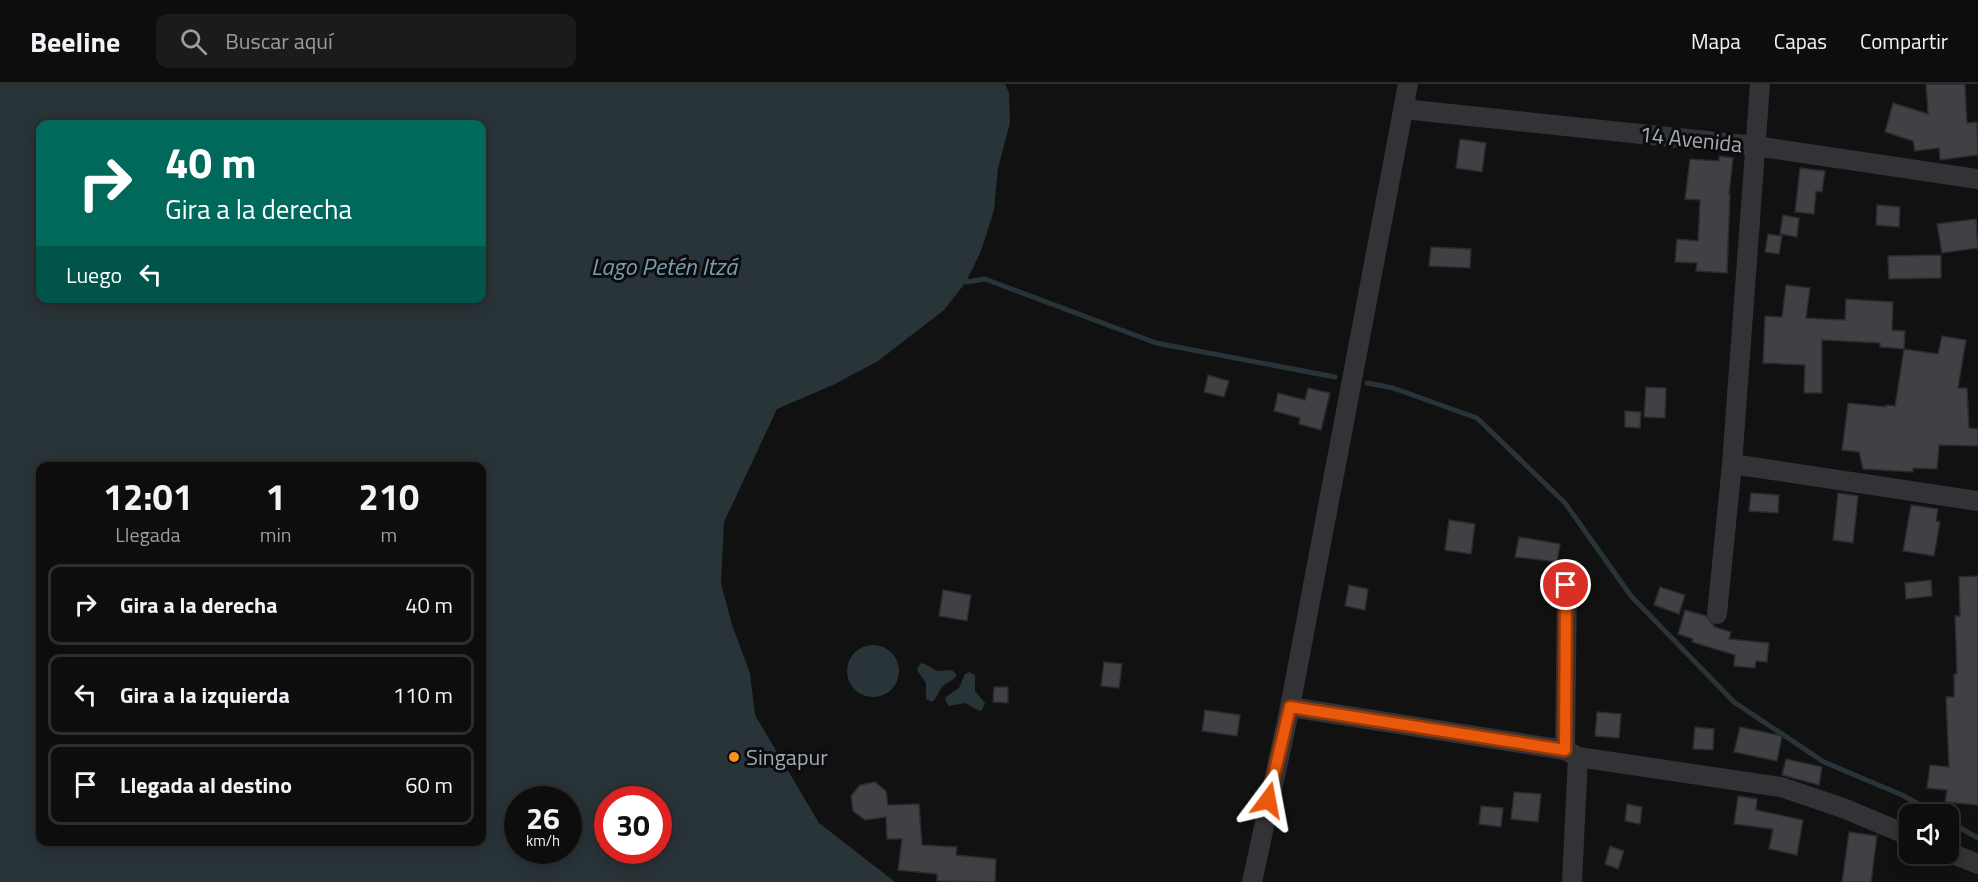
<!DOCTYPE html>
<html lang="es">
<meta charset="utf-8">
<style>
body{margin:0;font-family:"Titillium Web",sans-serif;background:#1b1b1c;color:#f1f3f6;height:100vh;display:flex;flex-direction:column;font-size:22px;white-space:nowrap}
*{box-sizing:border-box;margin:0}
p{font-size:20px;color:#9a9c9e}
.icon{flex:none;width:33px;height:33px;fill:none;stroke:currentColor;stroke-width:2;stroke-linecap:round;stroke-linejoin:round}
.map{position:relative;flex:1;overflow:hidden}
.details{position:absolute;left:36px;top:378px;width:450px;height:384px;display:flex;flex-direction:column;background:#0d0d0e;border-radius:12px;box-shadow:0 3px 15px #0003,0 0 0 2px #2d2d2e}
.details>*{flex:none}
.hud{position:absolute;left:36px;top:36px;width:450px;height:183px;border-radius:12px;box-shadow:0 3px 15px #0003,0 0 0 2px #2d2d2e;background:#00695c;color:#fff;overflow:hidden}
.buttons{position:absolute;left:1899px;top:720px;display:grid;gap:12px}
.buttons a{display:grid;place-items:center;width:60px;height:60px;border-radius:12px;background:#0d0d0e;box-shadow:0 3px 15px #0003,0 0 0 2px #2d2d2e;font-size:30px}
.speed{position:absolute;left:504px;top:702px;display:flex;gap:12px;font-size:30px;font-weight:700;text-align:center}
.speed>*{display:grid;place-content:center;width:78px;height:78px;border-radius:50%;background:#0d0d0e;box-shadow:0 3px 15px #0003,0 0 0 2px #2d2d2e;line-height:1}
.speed small{font-size:15px;font-weight:400}
.speed .limit{border:9px solid #d22;background:#fff;color:#111}
.pin{position:absolute;display:grid;place-items:center;width:51px;height:51px;color:#fff;margin:-26px;border:3px solid #fff;border-radius:50%;box-shadow:0 2px 6px #0007}
.me{position:absolute;width:66px;margin:-33px;rotate:13deg;stroke-linejoin:round;filter:drop-shadow(0 0 4px #0008)}
.turn{display:flex;align-items:center;gap:21px;height:126px;padding:0 30px;font-size:27px}
.turn .icon{width:78px;height:78px;stroke-width:2.5}
.turn b{display:block;font-size:42px;line-height:51px}
.then{display:flex;align-items:center;height:57px;padding:0 30px;background:#0003;gap:12px;font-size:22px}
.eta{display:flex;justify-content:space-evenly;align-items:center;height:102px;text-align:center}
.eta b{font-size:36px;font-weight:700;line-height:42px}
ul{padding:0;list-style:none}
li{display:flex;align-items:center;gap:18px;height:81px;margin:0 12px 9px;padding:0 18px;border:3px solid #2d2d2e;border-radius:12px}
li div{flex:1}
li b{display:block;font-size:22px}
li em{font-style:normal}
header{display:flex;align-items:center;gap:36px;box-sizing:border-box;height:84px;padding:0 30px;background:#0d0d0e;border-bottom:2px solid #2d2d2e}
header strong{font-size:28px}
nav{display:flex;gap:33px;margin-inline-start:auto;font-size:21px}
.search{width:420px;height:54px;background:#1b1b1c;display:flex;align-items:center;gap:15px;box-sizing:border-box;padding:0 21px;border-radius:12px;color:#9a9c9e;font-size:22px}
.map>svg:first-child{display:block}
.water{fill:#293438;fill-rule:evenodd}
.lines{fill:none;stroke-linecap:round;stroke-linejoin:round}
.stream{stroke:#293438;stroke-width:5}
.building{fill:#404145;stroke:#2b2b2e;stroke-width:1.5}
.minor{stroke:#323337;stroke-width:20}
.route-casing{stroke:#983908;stroke-width:15}
.route{stroke:#ea580c;stroke-width:10}
.poi-dot{fill:#f99022;stroke:#0c0c0d;stroke-width:2}
.labels{text-anchor:middle;stroke-width:6;stroke-linejoin:round;paint-order:stroke}
.street-label{font-size:22px;fill:#a1aab4;stroke:#0c0c0d}
.poi-label{font-size:22px;fill:#a1aab4;stroke:#0c0c0d;text-anchor:start}
.water-label{font-size:24px;font-style:italic;fill:#769eb1;stroke:#0c0c0d}
</style>
<header>
<strong>Beeline</strong>
<div class="search"><svg class="icon" aria-label="search" viewBox="0 0 24 24"><circle cx="10" cy="10" r="6"/><path d="M15 15l6 6"/></svg>Buscar aquí</div>
<nav><a>Mapa</a><a>Capas</a><a>Compartir</a></nav>
</header>
<div class="map">
<svg width="1978" height="798" viewBox="0 0 1978 798">
<rect width="100%" height="100%" fill="#111112"/>
<g class="water">
<path d="M0 0H1005L1009 9 1010 39 998 84 994 126 981 167 966 198 944 226 878 277 835 300 777 325 724 438 721 499 732 541 750 589 755 631 819 739 895 798H0ZM40 40H482V214H40ZM40 382H482V758H40ZM518 716H568V766H518ZM608 716H658V766H608Z"/>
<circle cx="873" cy="587" r="26"/>
<path d="M923 579 937 587 952 586 957 591C953 597 949 597 944 601 938 606 938 614 932 618L926 615V599L917 586 920 580Z"/>
<polygon points="969,588 975,591 975,607 985,619 982,626 979,627 965,619 949,622 945,616 946,613 959,604 965,590"/>
</g>
<g class="lines">
<g class="stream">
<polyline points="966,198 985,195 1156,259 1335,293"/>
<polyline points="1367,299 1393,304 1477,334 1565,419 1631,512 1734,618 1824,678 1902,711 1937,730"/>
<polyline points="1948,737 1978,754"/>
</g>
</g>
<g class="building">
<polygon points="1926,0 1965,0 1967,39 1977,38 1978,71 1940,76 1939,64 1915,67 1913,57 1885,48 1893,19 1928,30"/>
<polygon points="1460,55 1486,59 1482,88 1456,84"/>
<polygon points="1719,72 1733,74 1729,110 1730,110 1727,189 1696,187 1697,179 1675,178 1677,155 1698,157 1700,116 1685,115 1690,75 1719,77"/>
<polygon points="1800,84 1825,87 1822,108 1816,107 1814,130 1795,128"/>
<polygon points="1877,121 1900,123 1899,143 1876,141"/>
<polygon points="1783,131 1799,134 1797,153 1780,150"/>
<polygon points="1976,135 1978,164 1942,169 1937,140"/>
<polygon points="1768,150 1782,152 1779,170 1765,168"/>
<polygon points="1431,163 1471,165 1470,184 1429,182"/>
<polygon points="1941,171 1941,194 1889,195 1888,172"/>
<polygon points="1786,201 1810,204 1806,234 1845,236 1846,215 1893,218 1892,246 1905,247 1904,265 1880,263 1880,259 1822,256 1822,309 1804,309 1805,281 1763,279 1765,232 1782,233"/>
<polygon points="1942,252 1966,256 1958,304 1967,304 1969,344 1978,345 1978,362 1939,361 1937,385 1913,384 1913,388 1863,385 1859,368 1842,366 1848,319 1886,323 1886,321 1895,322 1904,265 1938,270"/>
<polygon points="1208,291 1229,297 1224,313 1204,308"/>
<polygon points="1646,303 1666,304 1665,334 1644,333"/>
<polygon points="1308,304 1330,309 1321,346 1299,340 1300,334 1274,327 1278,309 1305,316"/>
<polygon points="1625,327 1641,328 1640,344 1625,343"/>
<polygon points="1751,409 1779,411 1778,429 1749,427"/>
<polygon points="1838,409 1858,412 1853,459 1833,456"/>
<polygon points="1911,421 1938,425 1936,437 1940,438 1934,472 1903,467"/>
<polygon points="1449,436 1475,440 1471,470 1445,466"/>
<polygon points="1519,453 1560,460 1557,478 1515,473"/>
<polygon points="1978,492 1978,721 1945,718 1947,706 1927,704 1930,681 1949,683 1946,613 1954,613 1954,590 1957,590 1955,532 1960,532 1959,493"/>
<polygon points="1931,496 1932,512 1906,515 1905,499"/>
<polygon points="1349,501 1368,505 1365,526 1345,522"/>
<polygon points="1660,503 1685,511 1679,530 1654,521"/>
<polygon points="943,506 971,511 967,537 939,532"/>
<polygon points="1685,526 1706,532 1715,543 1731,548 1729,555 1769,559 1767,578 1756,577 1755,584 1734,582 1735,571 1692,558 1693,555 1678,550"/>
<polygon points="1104,578 1122,580 1119,604 1101,602"/>
<polygon points="994,603 1008,603 1008,619 993,618"/>
<polygon points="1205,626 1240,631 1237,652 1202,647"/>
<polygon points="1597,628 1621,630 1619,654 1595,652"/>
<polygon points="1695,643 1714,645 1713,666 1693,665"/>
<polygon points="1740,643 1782,652 1777,677 1734,668"/>
<polygon points="1786,675 1822,683 1819,701 1782,691"/>
<polygon points="875,698 886,707 888,721 919,720 922,761 957,763 956,771 996,775 995,798 937,797 937,790 898,786 902,755 887,755 886,733 865,736 853,727 851,712 860,701"/>
<polygon points="1514,708 1541,710 1538,738 1511,735"/>
<polygon points="1738,712 1757,715 1756,726 1803,736 1797,771 1769,765 1773,745 1734,740"/>
<polygon points="1627,720 1642,723 1640,740 1625,737"/>
<polygon points="1481,722 1503,724 1501,743 1479,740"/>
<polygon points="1849,748 1877,752 1871,798 1842,798"/>
<polygon points="1610,762 1624,767 1618,785 1605,780"/>
</g>
<g class="lines">
<g class="minor">
<polyline points="1403,25 1755,62 1978,95"/>
<polyline points="1732,380 1978,417"/>
<polyline points="1717,530 1732,380 1760,0"/>
<polyline points="1290,623 1565,666 1578,673 1781,703 1843,724 1910,752"/>
<polyline points="1565,666 1567,501"/>
<polyline points="1948,768 1978,780"/>
<polyline points="1252,798 1290,623 1408,0"/>
<polyline points="1572,798 1578,673"/>
</g>
</g>
<g class="lines">
<g class="route-casing">
<polyline id="route" points="1268,716 1290,623 1565,666 1566,501"/>
</g>
<use href="#route" class="route"/>
</g>
<circle class="poi-dot" cx="734" cy="673" r="6"/>
<g class="labels">
<g class="street-label">
<text transform="translate(1691 55) rotate(6)" y="8">14 Avenida</text>
</g>
<g class="poi-label">
<text x="746" y="681">Singapur</text>
</g>
<g class="water-label">
<text x="664" y="191">Lago Petén Itzá</text>
</g>
</g>
</svg>
<div class="buttons">
<a><svg class="icon" aria-label="sound" viewBox="0 0 24 24"><path d="M4 9h4l5-4v14l-5-4H4zM17 9q2 3 0 6"/></svg></a>
</div>
<div class="speed"><div>26<small>km/h</small></div><div class="limit">30</div></div>
<div class="pin" style="left:1566px;top:501px;background:#d93025"><svg class="icon" aria-label="arrive" viewBox="0 0 24 24"><path d="M6 21V4h12l-3 4 3 4H6"/></svg></div>
<svg class="me" style="left:1268px;top:716px" viewBox="-20 -20 40 40"><path d="M0-17L14 15 0 8-14 15z" fill="#ea580c" stroke="#fff" stroke-width="4"/></svg>
<div class="hud">
<div class="turn"><svg class="icon" aria-label="right" viewBox="0 0 24 24"><path d="M7 20v-9h11M14 6l5 5-5 5"/></svg><div><b>40 m</b>Gira a la derecha</div></div>
<div class="then">Luego<svg class="icon" aria-label="left" viewBox="0 0 24 24"><path d="M17 20v-9H6M10 6l-5 5 5 5"/></svg></div>
</div>
<section class="details">
<div class="eta">
<div><b>12:01</b><p>Llegada</p></div>
<div><b>1</b><p>min</p></div>
<div><b>210</b><p>m</p></div>
</div>
<ul>
<li><svg class="icon" aria-label="right" viewBox="0 0 24 24"><path d="M7 20v-9h11M14 6l5 5-5 5"/></svg><div><b>Gira a la derecha</b></div><em>40 m</em></li>
<li><svg class="icon" aria-label="left" viewBox="0 0 24 24"><path d="M17 20v-9H6M10 6l-5 5 5 5"/></svg><div><b>Gira a la izquierda</b></div><em>110 m</em></li>
<li><svg class="icon" aria-label="arrive" viewBox="0 0 24 24"><path d="M6 21V4h12l-3 4 3 4H6"/></svg><div><b>Llegada al destino</b></div><em>60 m</em></li>
</ul>
</section>
</div>
